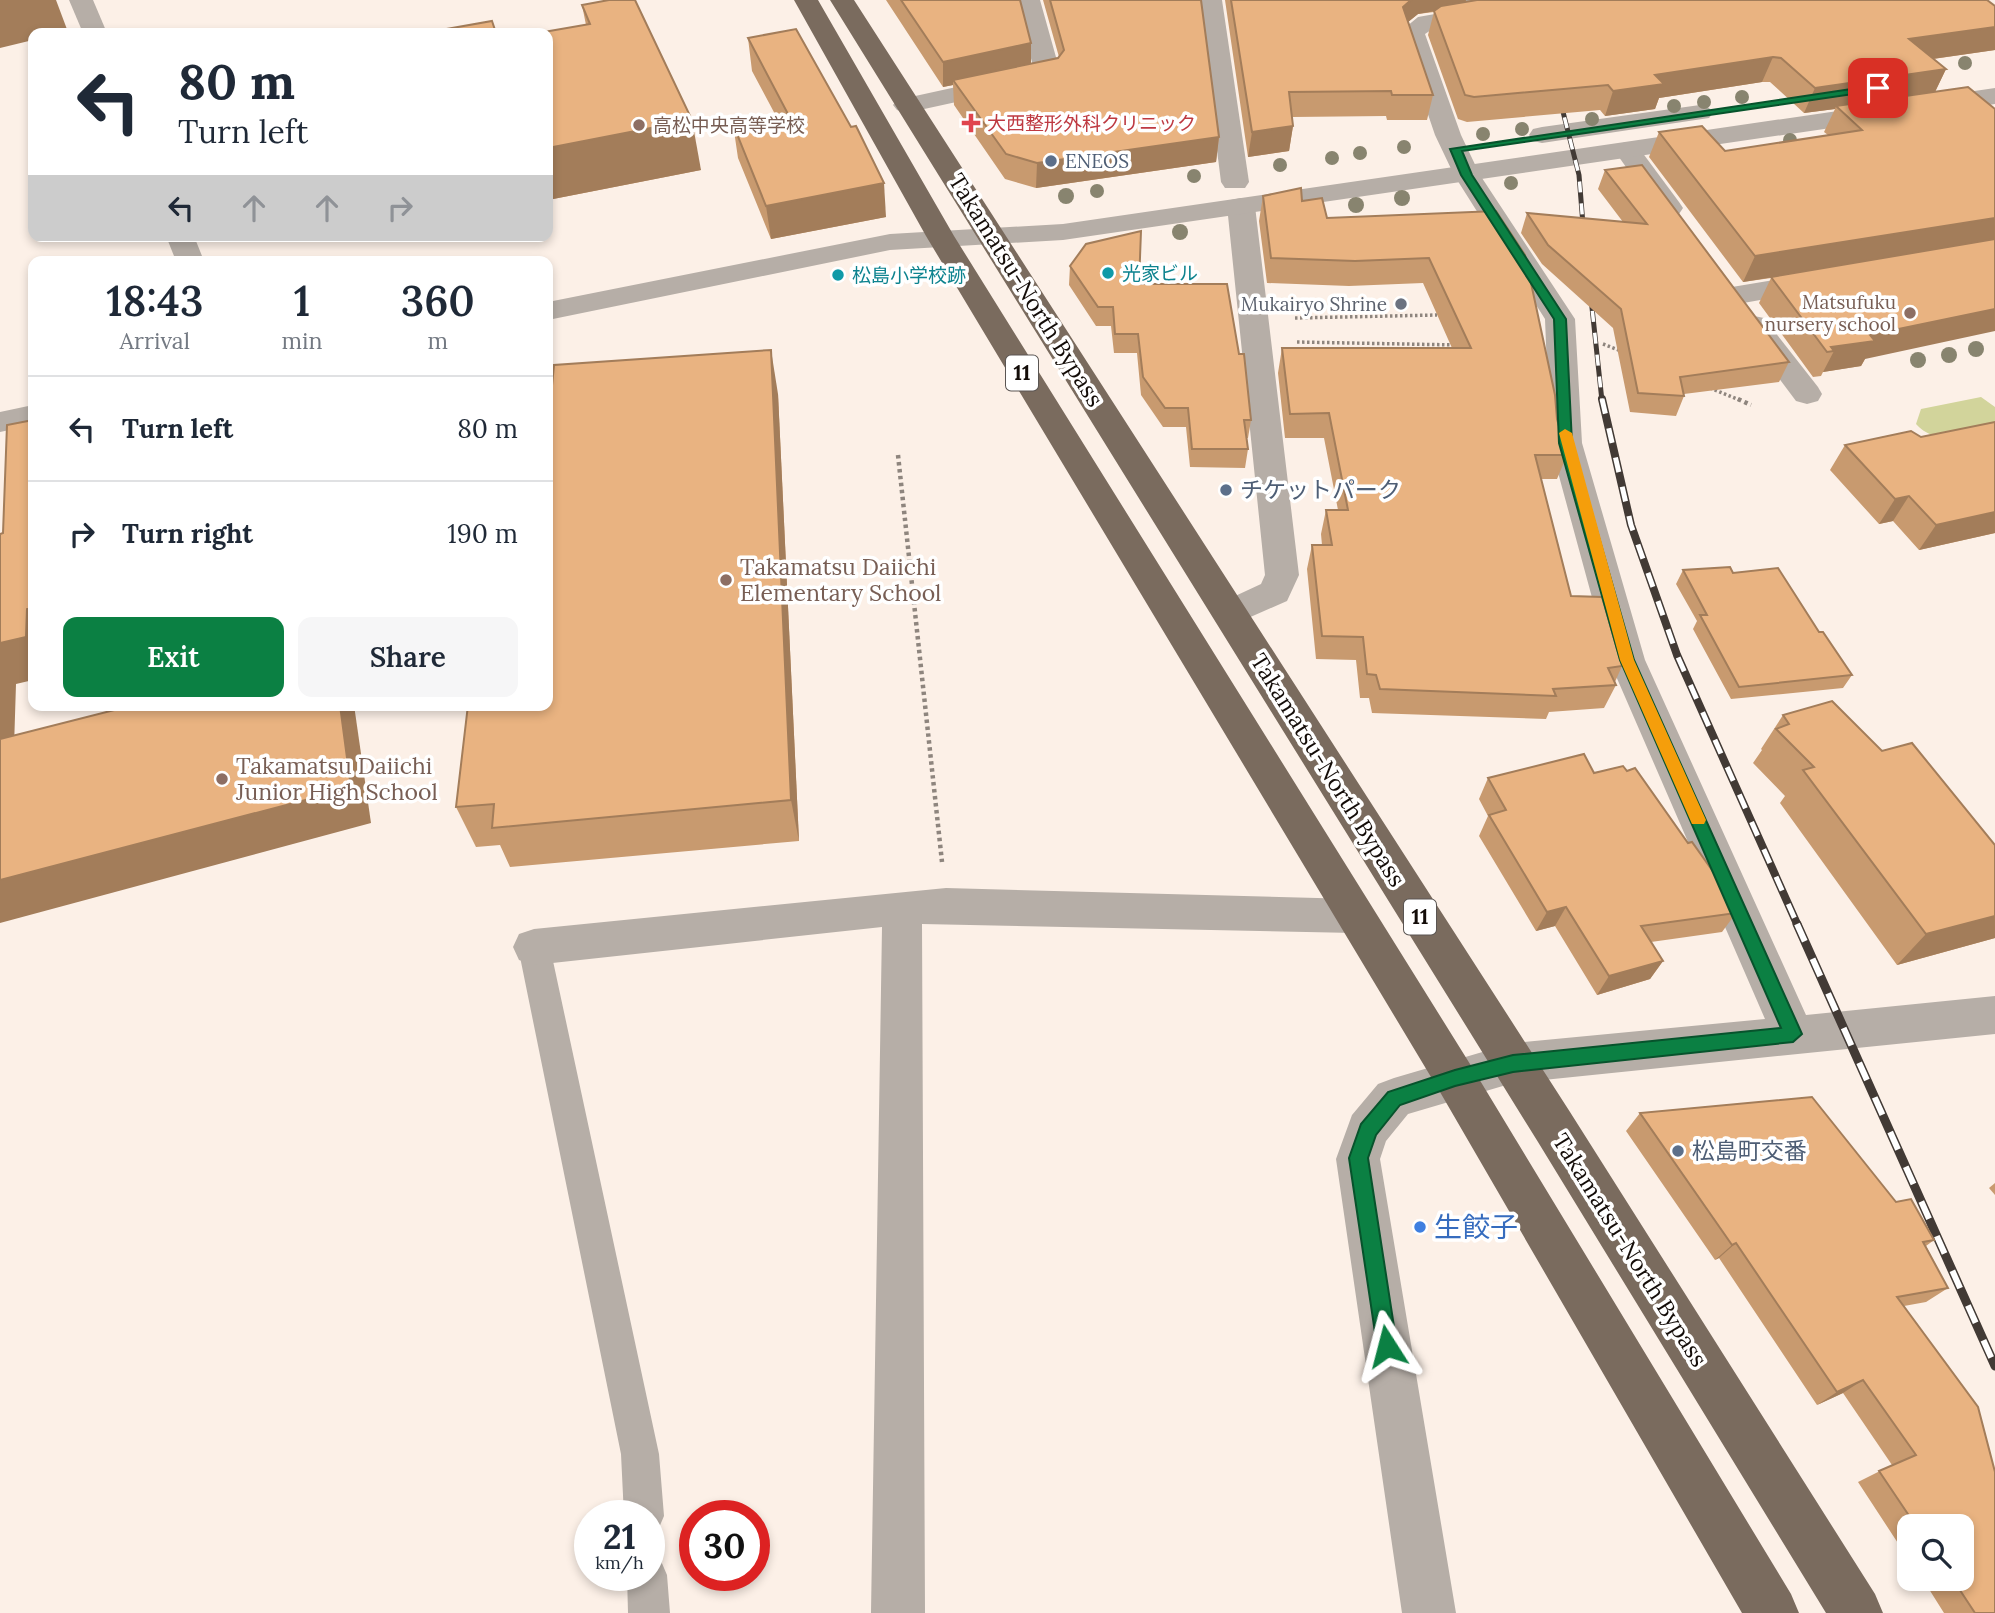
<!DOCTYPE html>
<meta charset="utf-8">
<style>
body{margin:0;font-family:Lora,"Noto Sans JP",serif;background:#f6f6f7;color:#1f2937;height:100vh;display:flex;flex-direction:column;font-size:26px;white-space:nowrap}
*{box-sizing:border-box;margin:0}
p{font-size:23px;color:#747a83}
.icon{flex:none;width:38px;height:38px;fill:none;stroke:currentColor;stroke-width:2;stroke-linecap:round;stroke-linejoin:round}
.map{position:relative;flex:1;overflow:hidden}
.sheet{position:absolute;left:28px;top:256px;width:525px;height:455px;display:flex;flex-direction:column;background:#fff;border-radius:14px;box-shadow:0 4px 10px #0003}
.sheet>*{flex:none}
.banner{position:absolute;left:28px;top:28px;width:525px;height:214px;border-radius:14px;box-shadow:0 4px 10px #0003;background:#fff;color:#1f2937;overflow:hidden}
.buttons{position:absolute;left:1897px;top:1514px;display:grid;gap:14px}
.buttons a{display:grid;place-items:center;width:77px;height:77px;border-radius:14px;background:#fff;box-shadow:0 4px 10px #0003;font-size:35px}
.speed{position:absolute;left:574px;top:1500px;display:flex;gap:14px;font-size:35px;font-weight:700;text-align:center}
.speed>*{display:grid;place-content:center;width:91px;height:91px;border-radius:50%;background:#fff;box-shadow:0 4px 10px #0003;line-height:1}
.speed small{font-size:18px;font-weight:400}
.speed .limit{border:10px solid #d22;background:#fff;color:#111}
.pin{position:absolute;display:grid;place-items:center;width:60px;height:60px;color:#fff;margin:-30px;border-radius:14px;box-shadow:0 4px 10px #0006}
.me{position:absolute;width:77px;margin:-38px;rotate:351deg;stroke-linejoin:round;filter:drop-shadow(0 0 5px #0008)}
.turn{display:flex;align-items:center;gap:24px;height:147px;padding:0 35px;font-size:32px}
.turn .icon{width:91px;height:91px;stroke-width:2.5}
.turn b{display:block;font-size:49px;line-height:60px}
.lanes{display:flex;align-items:center;height:66px;padding:0 35px;background:#0003;justify-content:center;gap:35px;direction:ltr}
.lanes .off{opacity:.35}
.eta{display:flex;justify-content:space-evenly;align-items:center;height:119px;text-align:center}
.eta b{font-size:42px;font-weight:600;line-height:49px}
.button{display:flex;gap:14px;margin-top:auto;padding:14px 35px}
.button a{flex:1;height:80px;border-radius:14px;background:#0b8043;color:#fff;font-size:28px;font-weight:600;line-height:80px;text-align:center}
.button a+a{background:#f6f6f7;color:#1f2937}
ul{padding:0;list-style:none}
li{display:flex;align-items:center;gap:21px;height:105px;padding:0 35px;border-top:2px solid #e0e1e3}
li div{flex:1}
li b{display:block;font-size:26px}
li em{font-style:normal}
.map>svg:first-child{display:block}
.green{fill:#d2d49b}
.lines{fill:none;stroke-linecap:round;stroke-linejoin:round}
.path-far1{stroke:#8e857e;stroke-width:3.5;stroke-dasharray:2.5 2.5;stroke-linecap:butt}
.path{stroke:#8e857e;stroke-width:4.5;stroke-dasharray:3.5 3.5;stroke-linecap:butt}
.service{fill:#b6aea7;fill-rule:evenodd}
.minor{fill:#b6aea7;fill-rule:evenodd}
.tertiary{fill:#b6aea7;fill-rule:evenodd}
.trunk{fill:#7a6b5e;fill-rule:evenodd}
.rail-far2-casing{stroke:#423a35;stroke-width:5}
.rail-far1-casing{stroke:#423a35;stroke-width:8}
.rail-casing{stroke:#423a35;stroke-width:9}
.rail-far2{stroke:#fff;stroke-width:3.5;stroke-dasharray:11;stroke-linecap:butt}
.rail-far1{stroke:#fff;stroke-width:5;stroke-dasharray:15;stroke-linecap:butt}
.rail{stroke:#fff;stroke-width:6;stroke-dasharray:19;stroke-linecap:butt}
.tree{fill:#88846f}
.wall{fill:#c89a6f}
.shaded-wall{fill:#a37d5a}
.building{fill:#e9b381;stroke:#a37d5a;stroke-width:2}
.route{fill:#0b8043;stroke:#07532c;stroke-width:2}
.slow{fill:#f59e0b}
.health-dot{fill:#e0444e;stroke:#fff;stroke-width:2.5}
.education-dot{fill:#8d6e63;stroke:#fff;stroke-width:2.5}
.service-dot{fill:#5c6f8a;stroke:#fff;stroke-width:2.5}
.culture-dot{fill:#0f9aa8;stroke:#fff;stroke-width:2.5}
.worship-dot{fill:#6b7280;stroke:#fff;stroke-width:2.5}
.shop-dot{fill:#3f7fe0;stroke:#fff;stroke-width:2.5}
.labels{text-anchor:middle;stroke-width:7;stroke-linejoin:round;paint-order:stroke}
.far-health-label{font-size:19px;fill:#be3a42;stroke:#fff;text-anchor:start}
.far-education-label{font-size:19px;fill:#785e54;stroke:#fff;text-anchor:start}
.far-service-label{font-size:19px;fill:#4e5e75;stroke:#fff;text-anchor:start}
.far-culture-label{font-size:19px;fill:#0d838f;stroke:#fff;text-anchor:start}
.far-worship-label{font-size:19px;fill:#5b616d;stroke:#fff;text-anchor:end}
.shield{fill:#fff;stroke:#5a5552;stroke-width:2}
.shield-label{font-size:21px;font-weight:bold;fill:#130c08}
.street-label{font-size:23px;fill:#130c08;stroke:#fff}
.service-label{font-size:23px;fill:#4e5e75;stroke:#fff;text-anchor:start}
.education-label{font-size:23px;fill:#785e54;stroke:#fff;text-anchor:start}
.near-shop-label{font-size:28px;fill:#366cbe;stroke:#fff;text-anchor:start}
</style>
<div class="map">
<svg width="1995" height="1613" viewBox="0 0 1995 1613">
<rect width="100%" height="100%" fill="#fcf0e7"/>
<path class="green" d="M1981 397 1995 407V430C1969 435 1936 447 1916 424L1921 409Z"/>
<g class="lines">
<g class="path-far1">
<polyline points="1295,318 1437,315"/>
<polyline points="1297,342 1457,345"/>
<polyline points="1603,344 1621,351"/>
<polyline points="1710,388 1742,401"/>
</g>
<g class="path">
<polyline points="1738,399 1751,405"/>
<polyline points="898,455 942,862"/>
</g>
<g class="service">
<polygon points="534,933 545,937 550,947 659,1454 664,1516 658,1530 649,1534 649,1516 624,1516 621,1454 518,947 523,937"/>
<polygon points="649,1556 661,1561 667,1575 670,1613 628,1613 627,1575 649,1575"/>
</g>
<g class="minor">
<polygon points="69,0 93,0 107,33 83,33"/>
<polygon points="1016,0 1040,0 1061,75 1057,80 906,113 897,110 893,105 897,100 1034,70"/>
<polygon points="1198,0 1222,0 1249,182 1245,188 1225,188 1221,182"/>
<polygon points="1463,0 1488,0 1498,13 1494,18 1434,28 1425,34 1461,135 1480,175 1575,319 1582,443 1645,660 1806,1015 1995,996 1995,1034 1513,1083 1408,1114 1386,1141 1380,1159 1456,1613 1402,1613 1336,1159 1352,1115 1378,1084 1394,1078 1513,1043 1765,1019 1609,660 1550,443 1545,319 1454,175 1435,135 1400,32 1418,17 1469,8"/>
<polygon points="1627,142 1636,144 1679,202 1683,208 1679,214 1659,214 1614,150 1618,144"/>
<polygon points="1241,198 1251,200 1255,206 1299,575 1287,601 1230,626 1218,622 1213,613 1218,604 1261,584 1265,575 1227,206 1231,200"/>
<polygon points="166,236 194,236 204,261 176,261"/>
<polygon points="1817,273 1827,276 1831,282 1827,288 1732,305 1722,302 1717,296 1722,290 1732,287"/>
<polygon points="1754,316 1764,318 1818,387 1822,394 1818,401 1807,404 1796,401 1744,332 1739,325 1744,318"/>
<polygon points="946,888 1355,899 1369,904 1375,916 1369,928 1355,933 922,924 925,1613 871,1613 882,927 534,965 519,960 513,947 519,934 534,929"/>
</g>
<g class="tertiary">
<polygon points="1995,88 1995,104 1063,240 890,250 548,320 548,302 890,234 1063,224"/>
<polygon points="1700,105 1709,108 1713,113 1709,118 1542,143 1533,141 1529,135 1533,129 1542,127"/>
<polygon points="33,405 33,425 0,432 0,412"/>
</g>
<g class="trunk">
<polygon points="794,0 818,0 954,236 1470,1064 1791,1594 1799,1613 1742,1613 1440,1092 926,236"/>
<polygon points="830,0 854,0 1570,1112 1875,1594 1883,1613 1826,1613 1538,1142"/>
</g>
<g class="rail-far2-casing">
<g id="rail-far2">
<polyline points="1559,96 1579,175 1584,237"/>
<polyline points="1590,289 1602,401"/>
</g>
</g>
<g class="rail-far1-casing">
<polyline id="rail-far1" points="1602,399 1631,525 1677,655 1798,926"/>
</g>
<g class="rail-casing">
<polyline id="rail" points="1797,924 1995,1366"/>
</g>
<use href="#rail-far2" class="rail-far2"/>
<use href="#rail-far1" class="rail-far1"/>
<use href="#rail" class="rail"/>
</g>
<g class="tree">
<circle cx="1965" cy="63" r="7"/>
<circle cx="1742" cy="97" r="7"/>
<circle cx="1704" cy="102" r="7"/>
<circle cx="1674" cy="106" r="7"/>
<circle cx="1592" cy="119" r="7"/>
<circle cx="1522" cy="129" r="7"/>
<circle cx="1483" cy="134" r="7"/>
<circle cx="1790" cy="140" r="7"/>
<circle cx="1404" cy="147" r="7"/>
<circle cx="1360" cy="153" r="7"/>
<circle cx="1332" cy="158" r="7"/>
<circle cx="1280" cy="165" r="7"/>
<circle cx="1194" cy="176" r="7"/>
<circle cx="1511" cy="183" r="7"/>
<circle cx="1097" cy="191" r="7"/>
<circle cx="1066" cy="196" r="8"/>
<circle cx="1402" cy="198" r="8"/>
<circle cx="1356" cy="205" r="8"/>
<circle cx="1180" cy="232" r="8"/>
<circle cx="1976" cy="349" r="8"/>
<circle cx="1949" cy="355" r="8"/>
<circle cx="1918" cy="360" r="8"/>
</g>
<g class="wall">
<polygon points="886,0 1020,0 1031,64 1059,57 1043,0 1201,0 1219,137 1216,162 1036,188 1005,179 954,105 953,85 943,87"/>
<polygon points="1225,0 1466,0 1465,2 1995,50 1933,59 1946,69 1935,92 1865,359 1861,366 1823,372 1821,376 1813,377 1759,303 1771,278 1743,282 1649,157 1659,132 1725,151 1828,135 1824,132 1835,109 1804,113 1770,82 1762,82 1659,98 1655,109 1605,116 1600,110 1467,122 1458,119 1428,35 1434,12 1418,14 1408,22 1433,95 1427,120 1387,120 1386,116 1292,117 1293,126 1289,151 1248,157"/>
<polygon points="582,5 701,170 548,200 548,33 586,25"/>
<polygon points="748,38 886,217 771,239 738,158 733,124 776,116 752,71"/>
<polygon points="1605,170 1789,362 1779,382 1684,394 1684,396 1676,416 1630,412 1613,328 1542,264 1521,233 1527,213 1623,222 1598,189"/>
<polygon points="1263,196 1302,201 1327,218 1496,211 1567,455 1557,479 1541,479 1571,596 1622,666 1615,682 1616,685 1604,708 1549,712 1546,719 1372,713 1369,698 1360,698 1356,660 1316,659 1307,569 1312,545 1322,545 1321,534 1326,510 1338,510 1324,438 1285,438 1278,373 1282,348 1452,348 1423,283 1349,286 1267,283 1259,221"/>
<polygon points="1070,266 1139,284 1239,354 1251,420 1248,438 1247,438 1248,449 1245,468 1190,467 1186,427 1163,427 1141,395 1137,353 1114,353 1111,326 1096,326 1069,285"/>
<polygon points="778,394 799,841 510,867 500,845 476,847 456,807"/>
<polygon points="1921,437 1995,533 1919,550 1893,521 1879,524 1830,470 1845,445"/>
<polygon points="1683,570 1733,573 1819,632 1852,675 1843,688 1731,699 1693,629 1697,621 1676,584"/>
<polygon points="1783,715 1882,751 1995,845 1995,938 1897,965 1780,803 1785,796 1753,763 1762,750 1761,749"/>
<polygon points="1594,773 1736,913 1722,932 1651,942 1663,961 1650,979 1597,995 1555,926 1536,931 1479,836 1488,816 1479,799 1488,778"/>
<polygon points="1640,1113 1896,1202 1934,1240 1926,1246 1948,1288 1926,1302 1904,1306 1995,1613 1944,1613 1922,1578 1962,1578 1962,1526 1909,1526 1909,1560 1858,1482 1892,1465 1843,1393 1817,1405 1719,1258 1715,1260 1626,1131"/>
<polygon points="1995,1183 1995,1195 1989,1188"/>
</g>
<g class="shaded-wall">
<polygon points="0,0 56,0 68,32 63,33 33,33 33,40 0,48"/>
<polygon points="1411,0 1466,0 1464,6 1418,14 1397,31 1403,7"/>
<polygon points="1995,27 1995,50 1897,64 1909,39"/>
<polygon points="1031,43 1031,68 953,80 953,85 943,87 943,62"/>
<polygon points="1773,57 1762,82 1659,98 1655,109 1605,116 1613,91 1655,75"/>
<polygon points="1946,69 1934,94 1836,106 1835,109 1804,113 1815,88"/>
<polygon points="692,120 701,170 548,200 548,148"/>
<polygon points="1293,126 1289,151 1248,157 1252,132"/>
<polygon points="1219,137 1216,162 1036,188 1037,163"/>
<polygon points="884,183 886,217 771,239 766,206"/>
<polygon points="1995,218 1995,241 1743,282 1755,256"/>
<polygon points="1995,309 1995,331 1865,359 1861,366 1823,372 1834,351 1831,347 1870,335"/>
<polygon points="771,350 778,394 799,841 791,800"/>
<polygon points="1909,496 1893,521 1879,524 1895,499"/>
<polygon points="1995,512 1995,533 1919,550 1936,525"/>
<polygon points="33,608 33,680 16,684 13,779 0,764 0,643 27,609"/>
<polygon points="340,705 354,705 371,823 0,923 0,880"/>
<polygon points="1566,907 1555,926 1536,931 1547,912"/>
<polygon points="1995,916 1995,938 1897,965 1926,934"/>
<polygon points="1663,961 1650,979 1597,995 1609,976"/>
<polygon points="1736,1243 1719,1258 1715,1260 1732,1245"/>
<polygon points="1863,1380 1843,1393 1817,1405 1837,1392"/>
</g>
<g class="building">
<polygon points="609,0 635,0 692,120 548,148 548,33 538,33 590,24 582,5"/>
<polygon points="901,0 1020,0 1031,43 943,62"/>
<polygon points="1050,0 1201,0 1219,137 1037,163 1006,154 953,80 1058,58 1064,50"/>
<polygon points="1231,0 1411,0 1403,7 1433,95 1392,95 1391,91 1289,92 1293,126 1252,132"/>
<polygon points="1477,0 1987,0 1995,6 1995,27 1909,39 1946,69 1815,88 1781,58 1773,57 1655,75 1664,84 1613,91 1608,85 1474,97 1465,95 1434,11 1441,6"/>
<polygon points="492,21 496,33 424,33"/>
<polygon points="796,29 851,127 856,126 884,183 766,206 733,124 788,114 748,38"/>
<polygon points="1968,87 1995,109 1995,218 1755,256 1659,132 1702,126 1725,151 1862,130 1836,106"/>
<polygon points="1642,165 1789,362 1680,377 1684,396 1638,393 1621,309 1548,245 1527,213 1647,224 1605,170"/>
<polygon points="1301,188 1302,201 1322,198 1327,218 1496,211 1525,255 1555,395 1557,419 1567,455 1535,455 1571,596 1602,597 1622,666 1608,668 1616,685 1553,689 1556,696 1380,689 1376,675 1367,674 1363,637 1322,636 1312,545 1332,545 1326,510 1348,510 1329,413 1290,414 1282,348 1471,348 1429,258 1355,261 1271,258 1263,196"/>
<polygon points="1141,231 1139,284 1227,284 1239,354 1244,354 1251,420 1244,420 1248,449 1192,449 1188,408 1165,408 1143,377 1138,334 1115,334 1113,307 1098,307 1070,266 1086,244"/>
<polygon points="1995,239 1995,309 1870,335 1875,341 1831,347 1834,351 1827,352 1771,277"/>
<polygon points="771,350 791,800 492,828 494,804 456,807 468,705 548,705 548,406 550,406 554,365"/>
<polygon points="33,420 33,608 27,609 26,637 0,643 0,534 3,533 7,425"/>
<polygon points="1995,422 1995,512 1936,525 1909,496 1895,499 1845,445 1911,431 1921,437"/>
<polygon points="1730,567 1733,573 1778,568 1819,632 1823,632 1852,675 1739,687 1700,615 1707,615 1683,570"/>
<polygon points="1832,701 1882,751 1912,743 1995,845 1995,916 1926,934 1803,770 1814,767 1776,729 1789,724 1783,715"/>
<polygon points="134,705 340,705 351,788 0,880 0,739"/>
<polygon points="1584,754 1594,773 1623,766 1627,771 1635,768 1688,843 1692,842 1719,880 1736,913 1641,926 1663,961 1609,976 1566,907 1547,912 1489,815 1506,810 1488,778"/>
<polygon points="1812,1097 1896,1202 1911,1199 1934,1240 1923,1242 1948,1288 1897,1297 1978,1407 1995,1472 1995,1613 1975,1613 1952,1578 1962,1578 1962,1526 1916,1526 1879,1471 1916,1455 1863,1380 1837,1392 1736,1243 1732,1245 1640,1113"/>
</g>
<polygon class="route" points="1878,85 1881,85 1881,90 1462,151 1472,175 1566,319 1572,443 1634,660 1802,1034 1793,1042 1513,1072 1455,1086 1400,1105 1376,1135 1368,1158 1397,1346 1394,1353 1387,1356 1380,1353 1377,1346 1349,1158 1361,1124 1388,1092 1455,1070 1513,1055 1781,1028 1620,660 1559,443 1554,319 1461,175 1450,149"/>
<polygon class="slow" points="1565,429 1572,433 1634,660 1706,820 1704,824 1692,824 1620,660 1559,433"/>
<path class="health-dot" d="M967.5 112.5h7v7h7v7h-7v7h-7v-7h-7v-7h7z"/>
<g class="education-dot">
<circle cx="639" cy="125" r="7"/>
<circle cx="1910" cy="313" r="7"/>
<circle cx="726" cy="580" r="7"/>
<circle cx="222" cy="779" r="7"/>
</g>
<g class="service-dot">
<circle cx="1051" cy="161" r="7"/>
<circle cx="1226" cy="490" r="7"/>
<circle cx="1678" cy="1151" r="7"/>
</g>
<g class="culture-dot">
<circle cx="1108" cy="273" r="7"/>
<circle cx="838" cy="275" r="7"/>
</g>
<circle class="worship-dot" cx="1401" cy="304" r="7"/>
<circle class="shop-dot" cx="1420" cy="1227" r="7"/>
<g class="labels">
<g class="far-health-label">
<text x="987" y="130">大西整形外科クリニック</text>
</g>
<g class="far-education-label">
<text x="653" y="132">高松中央高等学校</text>
<text x="1896" y="309" text-anchor="end">Matsufuku<tspan x="1896" dy="22">nursery school</tspan></text>
</g>
<g class="far-service-label">
<text x="1065" y="168">ENEOS</text>
</g>
<g class="far-culture-label">
<text x="1122" y="280">光家ビル</text>
<text x="852" y="282">松島小学校跡</text>
</g>
<g class="far-worship-label">
<text x="1387" y="311">Mukairyo Shrine</text>
</g>
<g class="shield">
<rect x="1006" y="355.5" width="32" height="35" rx="5"/>
<rect x="1404" y="899.5" width="32" height="35" rx="5"/>
</g>
<g class="shield-label">
<text x="1022" y="380">11</text>
<text x="1420" y="924">11</text>
</g>
<g class="street-label">
<text transform="translate(1026 290) rotate(58)" y="8">Takamatsu-North Bypass</text>
<text transform="translate(1328 770) rotate(58)" y="8">Takamatsu-North Bypass</text>
<text transform="translate(1630 1250) rotate(58)" y="8">Takamatsu-North Bypass</text>
</g>
<g class="service-label">
<text x="1240" y="498">チケットパーク</text>
<text x="1692" y="1159">松島町交番</text>
</g>
<g class="education-label">
<text x="740" y="575">Takamatsu Daiichi<tspan x="740" dy="26">Elementary School</tspan></text>
<text x="236" y="774">Takamatsu Daiichi<tspan x="236" dy="26">Junior High School</tspan></text>
</g>
<g class="near-shop-label">
<text x="1434" y="1237">生餃子</text>
</g>
</g>
</svg>
<div class="buttons">
<a><svg class="icon" aria-label="search" viewBox="0 0 24 24"><circle cx="10" cy="10" r="6"/><path d="M15 15l6 6"/></svg></a>
</div>
<div class="speed"><div>21<small>km/h</small></div><div class="limit">30</div></div>
<div class="pin" style="left:1878px;top:88px;background:#d93025"><svg class="icon" aria-label="arrive" viewBox="0 0 24 24"><path d="M6 21V4h12l-3 4 3 4H6"/></svg></div>
<svg class="me" style="left:1387px;top:1346px" viewBox="-20 -20 40 40"><path d="M0-17L14 15 0 8-14 15z" fill="#0b8043" stroke="#fff" stroke-width="4"/></svg>
<div class="banner">
<div class="turn"><svg class="icon" aria-label="left" viewBox="0 0 24 24"><path d="M17 20v-9H6M10 6l-5 5 5 5"/></svg><div><b>80 m</b>Turn left</div></div>
<div class="lanes"><svg class="icon" aria-label="left" viewBox="0 0 24 24"><path d="M17 20v-9H6M10 6l-5 5 5 5"/></svg><svg class="icon off" aria-label="ahead" viewBox="0 0 24 24"><path d="M12 20V5M6 11l6-6 6 6"/></svg><svg class="icon off" aria-label="ahead" viewBox="0 0 24 24"><path d="M12 20V5M6 11l6-6 6 6"/></svg><svg class="icon off" aria-label="right" viewBox="0 0 24 24"><path d="M7 20v-9h11M14 6l5 5-5 5"/></svg></div>
</div>
<section class="sheet">
<div class="eta">
<div><b>18:43</b><p>Arrival</p></div>
<div><b>1</b><p>min</p></div>
<div><b>360</b><p>m</p></div>
</div>
<ul>
<li><svg class="icon" aria-label="left" viewBox="0 0 24 24"><path d="M17 20v-9H6M10 6l-5 5 5 5"/></svg><div><b>Turn left</b></div><em>80 m</em></li>
<li><svg class="icon" aria-label="right" viewBox="0 0 24 24"><path d="M7 20v-9h11M14 6l5 5-5 5"/></svg><div><b>Turn right</b></div><em>190 m</em></li>
</ul>
<div class="button"><a>Exit</a><a>Share</a></div>
</section>
</div>
